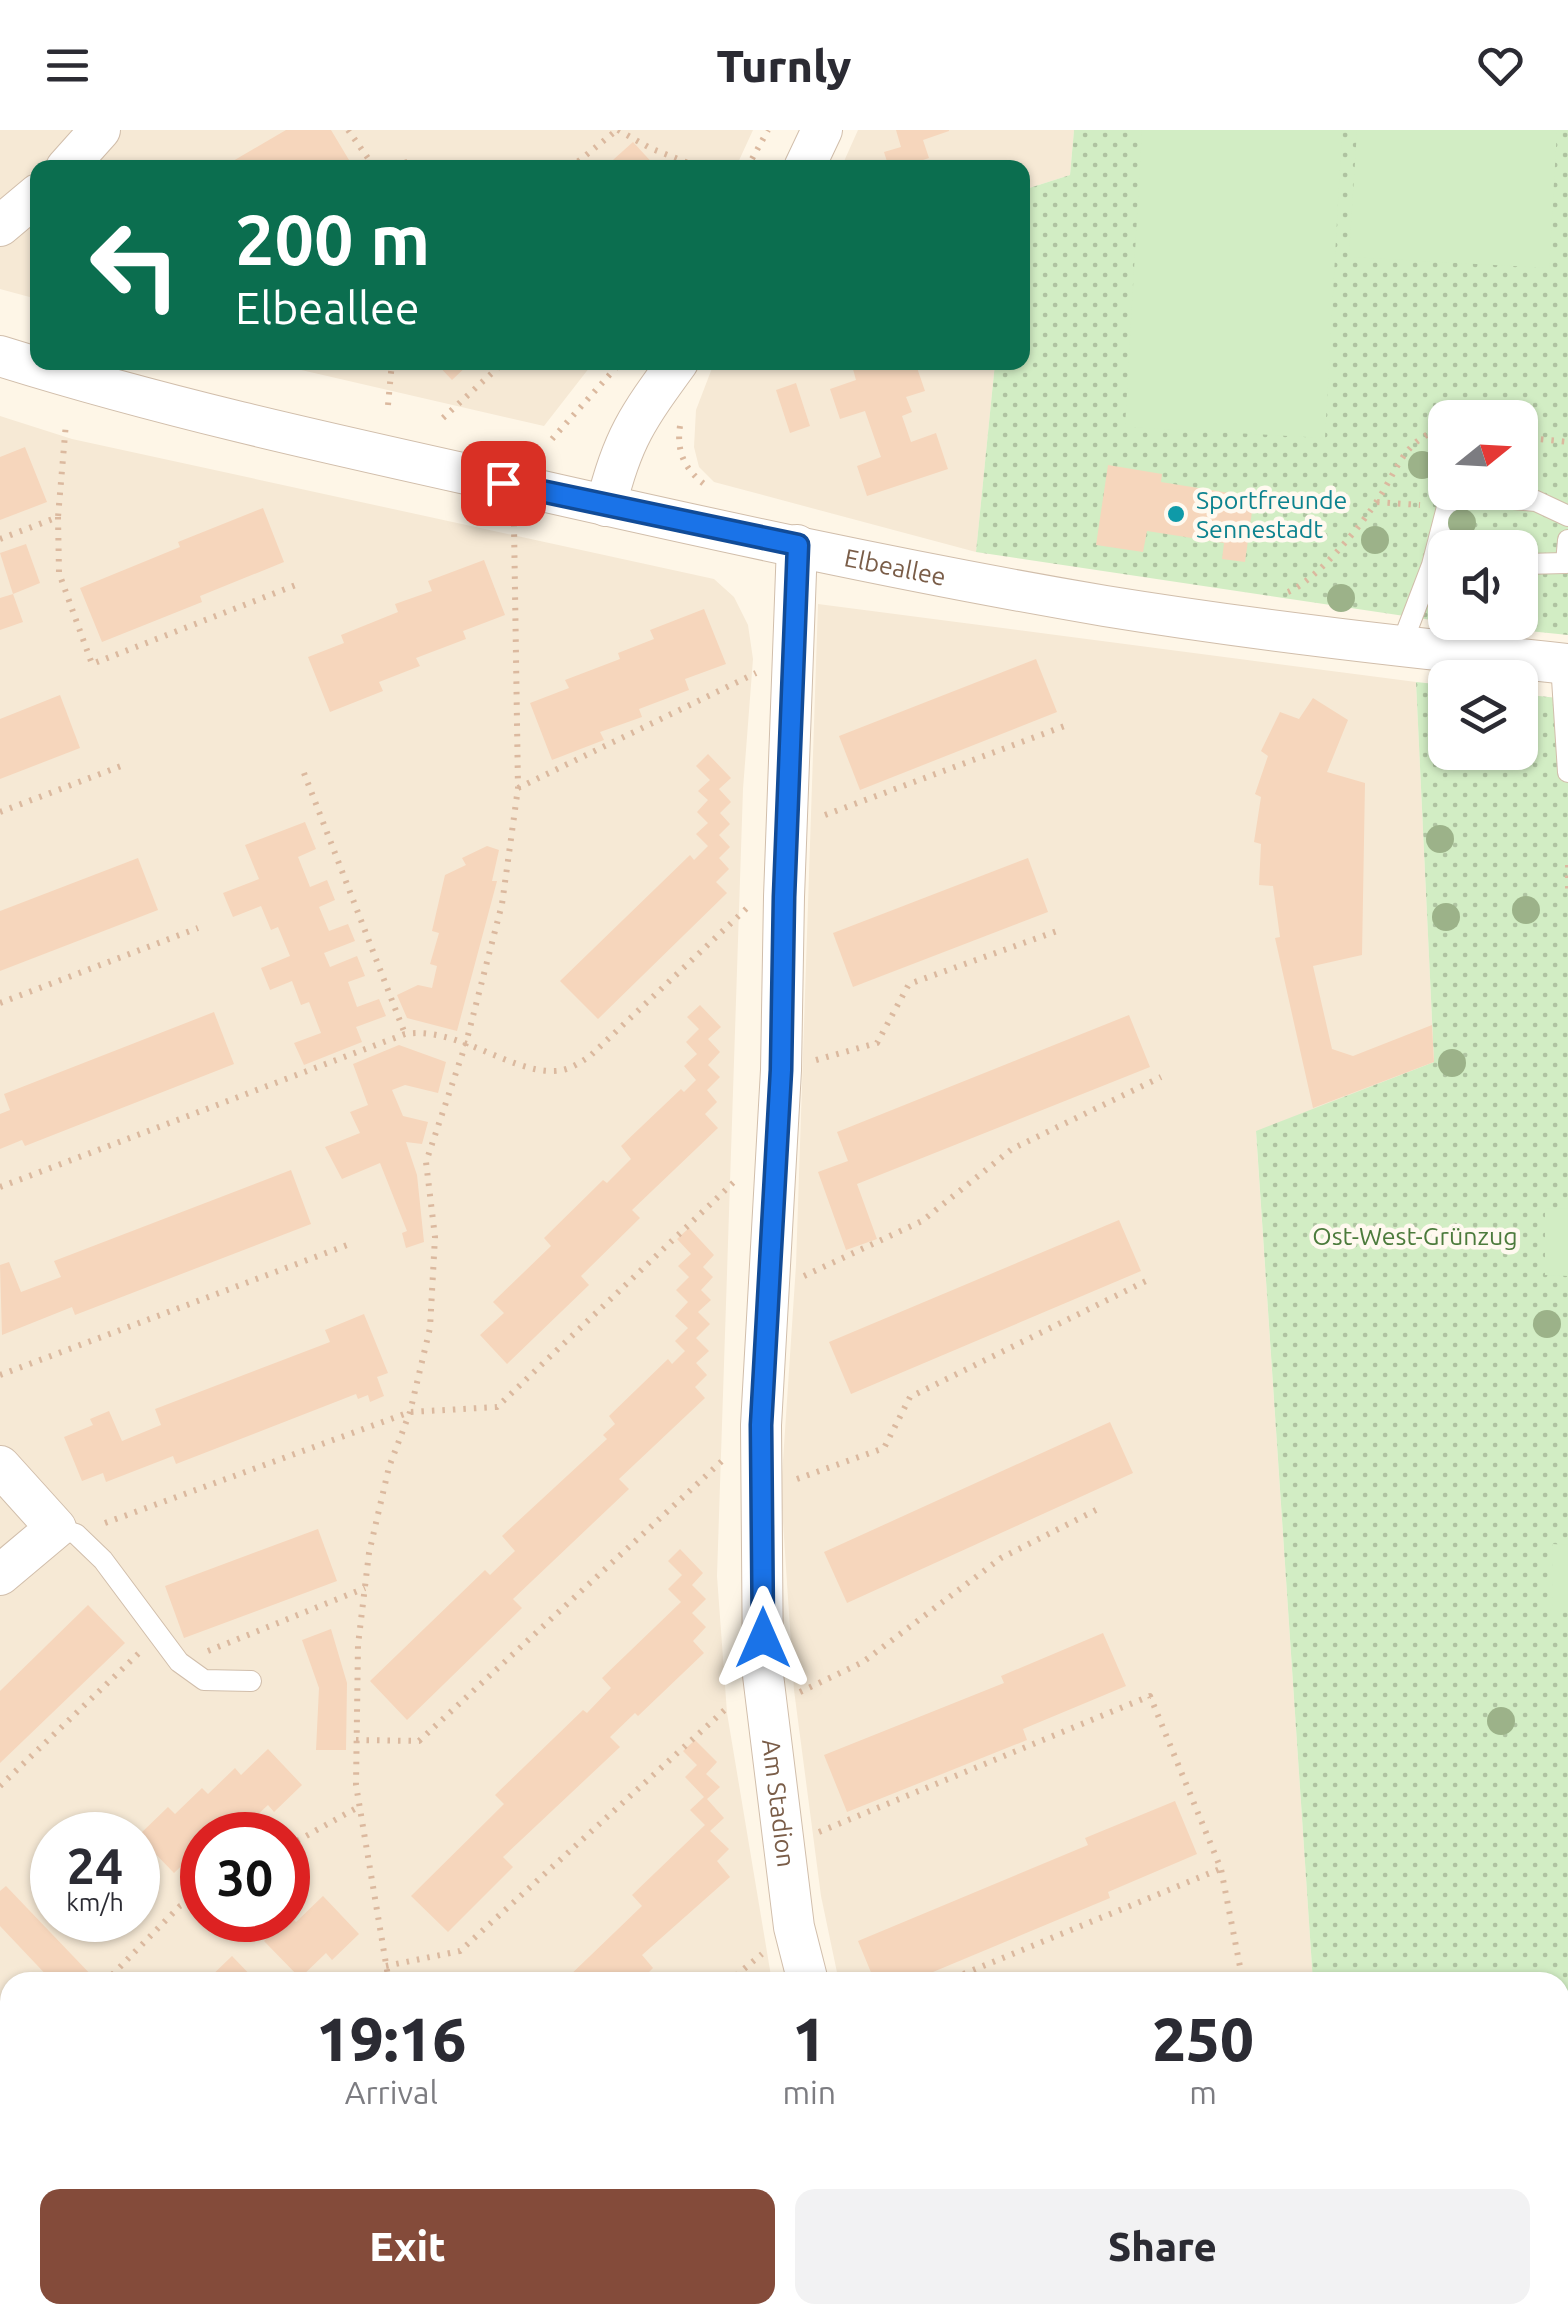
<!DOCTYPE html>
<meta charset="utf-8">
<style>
body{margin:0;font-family:Ubuntu,sans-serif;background:#f2f2f3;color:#2b2b33;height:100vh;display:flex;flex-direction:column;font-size:38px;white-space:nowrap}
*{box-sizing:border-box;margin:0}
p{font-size:32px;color:#7c7c81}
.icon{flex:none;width:55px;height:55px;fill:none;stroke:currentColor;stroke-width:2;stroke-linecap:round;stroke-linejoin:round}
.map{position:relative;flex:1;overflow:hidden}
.sheet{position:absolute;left:0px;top:1842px;width:1570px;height:352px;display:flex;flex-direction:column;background:#fff;border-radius:30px 30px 0 0;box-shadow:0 2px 8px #0004}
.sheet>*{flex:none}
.hud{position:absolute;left:30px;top:30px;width:1000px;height:210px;border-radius:20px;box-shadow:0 2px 8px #0004;background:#0b6e4f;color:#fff;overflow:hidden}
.needle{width:65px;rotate:72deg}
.tools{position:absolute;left:1428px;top:270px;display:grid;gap:20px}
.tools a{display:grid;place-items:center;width:110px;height:110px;border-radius:20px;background:#fff;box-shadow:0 2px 8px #0004;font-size:50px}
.speed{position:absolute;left:30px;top:1682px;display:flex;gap:20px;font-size:50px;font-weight:700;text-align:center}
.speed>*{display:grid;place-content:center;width:130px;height:130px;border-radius:50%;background:#fff;box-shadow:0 2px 8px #0004;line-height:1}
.speed small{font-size:25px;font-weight:400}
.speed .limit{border:15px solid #d22;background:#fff;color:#111}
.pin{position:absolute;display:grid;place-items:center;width:85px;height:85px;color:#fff;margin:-42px;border-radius:20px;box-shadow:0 5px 15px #0006}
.me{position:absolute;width:110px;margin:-55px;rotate:0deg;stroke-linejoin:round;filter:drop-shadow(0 0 8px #0008)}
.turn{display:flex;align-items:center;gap:35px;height:210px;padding:0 40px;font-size:45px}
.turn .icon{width:130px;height:130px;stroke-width:2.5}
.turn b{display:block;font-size:70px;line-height:85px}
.eta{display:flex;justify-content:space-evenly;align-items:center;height:170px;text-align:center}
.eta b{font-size:60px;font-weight:800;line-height:70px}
.primary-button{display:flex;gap:20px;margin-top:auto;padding:20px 40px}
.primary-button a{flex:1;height:115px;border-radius:20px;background:#844b3a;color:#fff;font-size:40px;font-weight:800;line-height:115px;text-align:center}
.primary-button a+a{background:#f2f2f3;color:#2b2b33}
header{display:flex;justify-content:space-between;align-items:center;height:130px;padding:0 40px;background:#fff;font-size:45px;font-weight:800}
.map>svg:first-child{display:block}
.residential{fill:#f6e9d5;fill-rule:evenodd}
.education{fill:#f3e3fb}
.park{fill:url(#park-dots);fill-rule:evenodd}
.pitch{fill:#d2edc4}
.building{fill:#f6d6bc}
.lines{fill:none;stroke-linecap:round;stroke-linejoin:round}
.lane-casing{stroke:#d1beab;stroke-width:22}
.street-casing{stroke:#d1beab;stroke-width:42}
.path{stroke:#dbb99f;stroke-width:6;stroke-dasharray:2.5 8;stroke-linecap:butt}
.lane{stroke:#fff;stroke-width:20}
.street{stroke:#fff;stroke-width:40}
.tree{fill:#9cb289}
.route-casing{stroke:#114b97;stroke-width:25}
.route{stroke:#1a73e8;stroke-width:18}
.culture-dot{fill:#0f9aa8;stroke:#fff9ef;stroke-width:4}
.labels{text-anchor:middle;stroke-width:9;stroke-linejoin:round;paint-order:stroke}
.culture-label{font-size:25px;fill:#0d838f;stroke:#fff9ef;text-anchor:start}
.street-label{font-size:25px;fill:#7a5d48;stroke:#fff9ef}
.park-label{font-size:25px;fill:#4c7b3c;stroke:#fff9ef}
</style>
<header><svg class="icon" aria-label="menu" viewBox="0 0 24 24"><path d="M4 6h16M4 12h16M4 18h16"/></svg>Turnly<svg class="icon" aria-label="heart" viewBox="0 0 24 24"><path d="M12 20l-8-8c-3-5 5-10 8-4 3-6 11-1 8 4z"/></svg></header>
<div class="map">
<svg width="1568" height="2193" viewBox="0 0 1568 2193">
<defs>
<pattern id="park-dots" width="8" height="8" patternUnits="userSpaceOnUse" patternTransform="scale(2.5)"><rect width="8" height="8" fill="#d2edc4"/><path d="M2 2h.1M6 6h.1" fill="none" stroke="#afc3a1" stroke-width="1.8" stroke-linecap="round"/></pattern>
</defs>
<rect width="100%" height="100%" fill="#fef6e7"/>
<g class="residential">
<polygon points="0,0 753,0 736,37 38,38 37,169 0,159"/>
<polygon points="858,0 1074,0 1070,45 1023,60 1022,38 841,38"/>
<polygon points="271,233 593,233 544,296"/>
<polygon points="714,233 995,233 976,422 714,352 699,337 694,317 696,280"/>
<path d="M0 286 72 309 714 449 734 467 748 495 753 529 743 659 717 1446 727 1583 772 1852H10V1886L0 1879ZM52 1705H138V1790H52ZM202 1705H288V1790H202Z"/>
<polygon points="818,474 1416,552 1434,932 1256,1002 1313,1852 839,1852 821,1766 794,1560 781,1361 796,1135"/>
<polygon points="0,1927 10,1934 10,2185 384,2185 395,2193 0,2193"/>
<polygon points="455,2185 667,2185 657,2193 467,2193"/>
<polygon points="958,2185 1169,2185 1151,2193 962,2193"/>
</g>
<polygon class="education" points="1568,2084 1568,2193 1395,2193 1389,2185 1560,2185 1560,2085"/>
<g class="park">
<path d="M1074 0H1568V505L1452 493 1520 492V418H1445V492L976 422 995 233 1022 232 1023 60 1070 45ZM1445 288H1520V362H1445Z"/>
<polygon points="1416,552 1445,555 1445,622 1520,622 1520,564 1568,569 1568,2067 1560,2068 1560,1852 1313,1852 1256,1001 1434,932"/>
</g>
<g class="pitch">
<polygon points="1142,0 1342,0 1325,308 1125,297"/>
<polygon points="1357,0 1557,0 1549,138 1349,127"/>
<polygon points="1545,1078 1568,1079 1568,1146 1545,1145"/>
<polygon points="1553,1414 1568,1415 1568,1482 1552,1482"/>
</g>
<g class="building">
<polygon points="286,0 331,0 349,30 336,38 221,38"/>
<polygon points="896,0 949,0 949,1 923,10 929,28 923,30 926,38 889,38 884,22 901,17"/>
<polygon points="633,12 657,38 604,38"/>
<polygon points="435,232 471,232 452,250"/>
<polygon points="851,232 915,232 925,261 906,267 912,282 902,286 911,312 936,303 948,339 867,366 857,336 881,327 865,281 840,289 830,259 856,250"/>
<polygon points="796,253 810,296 790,303 776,260"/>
<polygon points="25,317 47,372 0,390 0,327"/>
<polygon points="1108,335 1162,344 1161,352 1254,367 1245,432 1222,429 1224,413 1147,401 1143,422 1096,415"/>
<polygon points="263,378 284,432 200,466 202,472 102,512 80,458 180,417 178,412"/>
<polygon points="26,414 40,453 13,464 0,423"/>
<polygon points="484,430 505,485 463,501 466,509 416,528 420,536 379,552 383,561 330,582 308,527 344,513 341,505 398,482 395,474 432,461 428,451"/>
<polygon points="13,464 23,492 0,500 0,468"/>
<polygon points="704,479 726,534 685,549 689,560 639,579 642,587 600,602 604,610 552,630 530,573 569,558 565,550 620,529 618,523 654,509 650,500"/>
<polygon points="1036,529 1057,582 860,660 839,606"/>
<polygon points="60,565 80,618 0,649 0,589"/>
<polygon points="1313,568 1348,590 1327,642 1365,653 1362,825 1313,836 1332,919 1353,926 1432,895 1434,932 1313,978 1275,808 1280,807 1273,756 1259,755 1261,714 1254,712 1261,667 1255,664 1268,626 1261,621 1280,582 1299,589"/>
<polygon points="708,624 731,648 719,659 731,672 720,683 730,694 719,705 730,717 719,728 729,739 716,752 727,763 598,889 560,851 690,725 694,730 708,716 696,704 708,693 697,682 708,670 698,661 710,650 696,636"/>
<polygon points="305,692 316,719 298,727 310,757 327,750 335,770 319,777 329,801 348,794 355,811 324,823 330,837 357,826 365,846 348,852 357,877 379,869 386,886 356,897 362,912 304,935 294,913 321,903 309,872 301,875 292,851 270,860 261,838 290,826 278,797 271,800 261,776 233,787 223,763 259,749 245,715"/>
<polygon points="487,716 499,720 492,751 497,751 457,901 407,888 397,865 418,855 432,858 437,836 430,834 439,803 432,801 445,745 466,735 462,728"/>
<polygon points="138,728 158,780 0,841 0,781"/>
<polygon points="1028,728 1048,782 853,857 833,803"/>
<polygon points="700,875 721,897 708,909 720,922 708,935 720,947 707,960 717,972 705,984 718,998 632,1080 640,1088 581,1146 589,1155 507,1234 480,1205 504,1183 493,1172 551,1116 544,1108 603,1050 607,1053 631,1029 621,1016 681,959 684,962 696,950 684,936 697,924 686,912 699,899 687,887"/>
<polygon points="214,882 234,934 25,1016 22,1010 0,1019 0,984 10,980 4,964"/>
<polygon points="1129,885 1150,937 857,1054 877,1109 846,1120 818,1042 848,1031 837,1002"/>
<polygon points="399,915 446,932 438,963 405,955 392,960 403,986 428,992 422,1014 406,1012 417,1045 424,1112 406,1118 402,1103 407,1101 380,1033 342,1049 325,1017 360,1003 350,982 368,975 353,934"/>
<polygon points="291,1040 311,1094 75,1185 72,1177 2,1205 0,1135 9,1132 21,1162 61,1147 54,1131"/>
<polygon points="1119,1090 1141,1141 851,1264 829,1212"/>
<polygon points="689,1098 714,1125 703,1137 713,1147 701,1160 711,1170 698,1182 710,1194 696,1208 709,1221 696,1233 707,1245 695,1257 705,1268 619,1349 629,1359 513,1469 522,1478 407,1590 370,1551 485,1440 490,1445 515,1421 502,1406 607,1309 603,1305 615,1294 609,1286 668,1229 672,1234 685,1221 675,1211 688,1198 675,1186 688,1172 676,1160 689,1147 678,1136 691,1124 677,1109"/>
<polygon points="364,1184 388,1243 377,1247 384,1266 370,1272 368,1265 358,1269 356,1264 176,1334 173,1326 106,1352 103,1343 82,1351 64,1307 93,1295 90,1289 109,1281 122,1311 161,1295 155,1279 330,1212 325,1200"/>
<polygon points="1110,1292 1133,1343 847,1473 824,1422"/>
<polygon points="318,1399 337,1451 184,1508 165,1456"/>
<polygon points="680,1419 703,1443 692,1455 706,1469 692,1483 706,1497 693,1511 704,1523 638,1586 635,1583 610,1607 620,1617 503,1727 513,1737 448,1802 411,1766 504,1674 495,1665 583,1580 587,1583 611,1558 602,1548 681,1472 668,1459 682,1445 668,1431"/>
<polygon points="88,1475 125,1513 0,1633 0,1561"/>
<polygon points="331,1499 347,1553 346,1620 316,1620 319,1558 302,1510"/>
<polygon points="1103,1503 1126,1556 1023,1599 1027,1610 847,1682 824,1625 1004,1553 1001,1546"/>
<polygon points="695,1610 717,1632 706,1644 720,1657 707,1669 724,1688 710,1701 729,1719 717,1731 730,1747 642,1825 653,1838 639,1852 563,1852 642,1776 632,1765 705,1695 690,1680 704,1667 685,1647 697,1635 683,1621"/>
<polygon points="268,1619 302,1655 274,1682 268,1675 241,1700 236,1695 225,1705 202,1705 202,1716 174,1743 138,1706 168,1677 175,1684 202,1658 208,1664 235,1638 241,1645"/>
<polygon points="1175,1671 1197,1724 1108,1762 1110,1768 909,1852 875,1852 858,1811 1088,1715 1085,1708"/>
<polygon points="6,1756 94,1848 90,1852 53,1852 0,1796 0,1761"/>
<polygon points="323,1766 359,1804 332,1830 326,1823 300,1848 264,1811 290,1786 296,1792"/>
<polygon points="62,1790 99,1790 80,1809"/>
<polygon points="232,1826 257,1852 192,1852 199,1846 205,1852"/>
<polygon points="225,2185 291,2185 286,2193 236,2193"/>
<polygon points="518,2185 563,2185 554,2193 525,2193"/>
<polygon points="799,2185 847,2185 854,2193 789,2193"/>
</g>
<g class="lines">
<g class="lane-casing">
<g id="lane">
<polyline points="1520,434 1566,433 1568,410"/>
<polyline points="1401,516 1432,435 1447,377 1469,365 1536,371 1568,386"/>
<polyline points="1561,533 1568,642"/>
<polyline points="56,1398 76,1404 103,1430 179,1532 204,1550 251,1551"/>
</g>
</g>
<g class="street-casing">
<g id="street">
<polyline points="66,38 100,0"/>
<polyline points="804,38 822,0"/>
<polyline points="0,96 38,64"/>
<path id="s1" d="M0 226C166 278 336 315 507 353 705 398 905 442 1105 476 1259 501 1413 518 1568 534"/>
<path d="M606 376C622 309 638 287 678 232"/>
<path id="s2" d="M797 415 784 767 781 940 761 1295 763 1545 794 1797 808 1852"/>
<polyline points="0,1336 56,1398 0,1445"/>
<polyline points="0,1908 10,1914"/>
<polyline points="415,2185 426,2193"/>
<polyline points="933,2185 937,2193"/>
<polyline points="697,2193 706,2185"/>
</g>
</g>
<g class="path">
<polyline points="348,0 375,38"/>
<polyline points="618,0 650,18 701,38"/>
<polyline points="374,38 408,32 438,38"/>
<polyline points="570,38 617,0"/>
<polyline points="747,38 768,0"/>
<polyline points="388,275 392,232"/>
<polyline points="443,288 504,232"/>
<path d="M680 296C676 324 686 341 708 357"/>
<polyline points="1520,307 1568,312"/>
<polyline points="552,309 621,232"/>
<polyline points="1377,372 1420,375"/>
<polyline points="58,387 59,443 92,534 301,453"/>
<polyline points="0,409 58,387 66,293"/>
<path d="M1288 462C1317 450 1361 396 1379 368 1398 338 1406 306 1445 299"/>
<polyline points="304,643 405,904"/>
<polyline points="518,658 756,543"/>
<polyline points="0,682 121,636"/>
<polyline points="825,685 1070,594"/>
<polyline points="1568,735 1568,760"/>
<polyline points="0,873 198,798"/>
<polyline points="816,930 877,913 909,854 1057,801"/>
<path d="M0 1057 405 904C456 896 509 942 553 941 568 941 578 934 590 926L747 778"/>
<polyline points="804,1146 922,1091 1012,1019 1161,947"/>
<polyline points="0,1245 350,1114"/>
<polyline points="797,1349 884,1318 910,1267 1150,1149"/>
<polyline points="105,1393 410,1282 497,1277 737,1049"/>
<polyline points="208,1521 365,1458"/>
<polyline points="800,1562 863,1532 1001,1428 1098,1379"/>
<polyline points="356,1610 419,1611 723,1330"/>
<polyline points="0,1656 140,1522"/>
<polyline points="819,1702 1150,1566 1221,1739 1243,1852"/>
<polyline points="288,1716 360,1676"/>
<polyline points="386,1836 460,1821 729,1576"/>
<polyline points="105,1852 180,1776 202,1763"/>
<polyline points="389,1852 356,1655 358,1515 369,1423 389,1337 410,1282 430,1198 435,1107 426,1032 466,913 502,774 518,658 514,395"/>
<polyline points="728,1852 762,1824"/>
<polyline points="944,1852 1220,1739"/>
<polyline points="1562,1911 1568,1945"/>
<polyline points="1562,1911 1568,1895"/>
<polyline points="1560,2054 1568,2054"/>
<polyline points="1064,2193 1084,2185"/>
<polyline points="1281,2193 1296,2185"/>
</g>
<use href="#lane" class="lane"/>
<use href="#street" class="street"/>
</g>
<g class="tree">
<circle cx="1422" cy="335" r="14"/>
<circle cx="1462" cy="393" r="14"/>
<circle cx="1375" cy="410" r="14"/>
<circle cx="1341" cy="468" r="14"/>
<circle cx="1440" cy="709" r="14"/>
<circle cx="1526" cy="780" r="14"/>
<circle cx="1446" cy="787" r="14"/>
<circle cx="1452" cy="933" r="14"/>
<circle cx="1547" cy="1194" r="14"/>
<circle cx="1501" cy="1591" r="14"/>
</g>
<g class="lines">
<g class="route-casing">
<polyline id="route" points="503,353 798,415 784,767 781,940 761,1295 763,1508"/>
</g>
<use href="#route" class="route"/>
</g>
<circle class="culture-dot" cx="1176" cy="384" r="10"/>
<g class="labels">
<g class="culture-label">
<text x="1196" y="379">Sportfreunde<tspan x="1196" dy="29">Sennestadt</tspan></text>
</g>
<g class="street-label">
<text dy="9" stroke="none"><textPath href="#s1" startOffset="920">Elbeallee</textPath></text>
<text dy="9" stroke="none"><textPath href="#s2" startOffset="1260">Am Stadion</textPath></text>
</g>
<g class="park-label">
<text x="1415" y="1115">Ost-West-Grünzug</text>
</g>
</g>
</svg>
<div class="tools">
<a><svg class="needle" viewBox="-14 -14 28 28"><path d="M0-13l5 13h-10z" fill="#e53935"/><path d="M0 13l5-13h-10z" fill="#7c7c81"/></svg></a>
<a><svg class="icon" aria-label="sound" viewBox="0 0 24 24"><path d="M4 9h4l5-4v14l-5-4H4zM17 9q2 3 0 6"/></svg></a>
<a><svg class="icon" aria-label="layers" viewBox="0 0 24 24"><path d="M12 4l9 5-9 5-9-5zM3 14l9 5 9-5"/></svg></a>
</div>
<div class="speed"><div>24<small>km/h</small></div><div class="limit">30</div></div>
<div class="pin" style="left:503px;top:353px;background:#d93025"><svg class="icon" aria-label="arrive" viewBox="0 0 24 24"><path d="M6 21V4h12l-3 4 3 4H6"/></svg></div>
<svg class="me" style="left:763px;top:1508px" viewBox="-20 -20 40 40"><path d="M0-17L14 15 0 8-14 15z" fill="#1a73e8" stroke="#fff" stroke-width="4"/></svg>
<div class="hud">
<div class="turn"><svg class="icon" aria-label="left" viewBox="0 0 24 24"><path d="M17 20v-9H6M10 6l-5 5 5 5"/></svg><div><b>200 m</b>Elbeallee</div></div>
</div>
<section class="sheet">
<div class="eta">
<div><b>19:16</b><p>Arrival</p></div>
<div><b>1</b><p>min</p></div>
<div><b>250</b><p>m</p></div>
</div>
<div class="primary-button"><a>Exit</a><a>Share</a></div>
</section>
</div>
